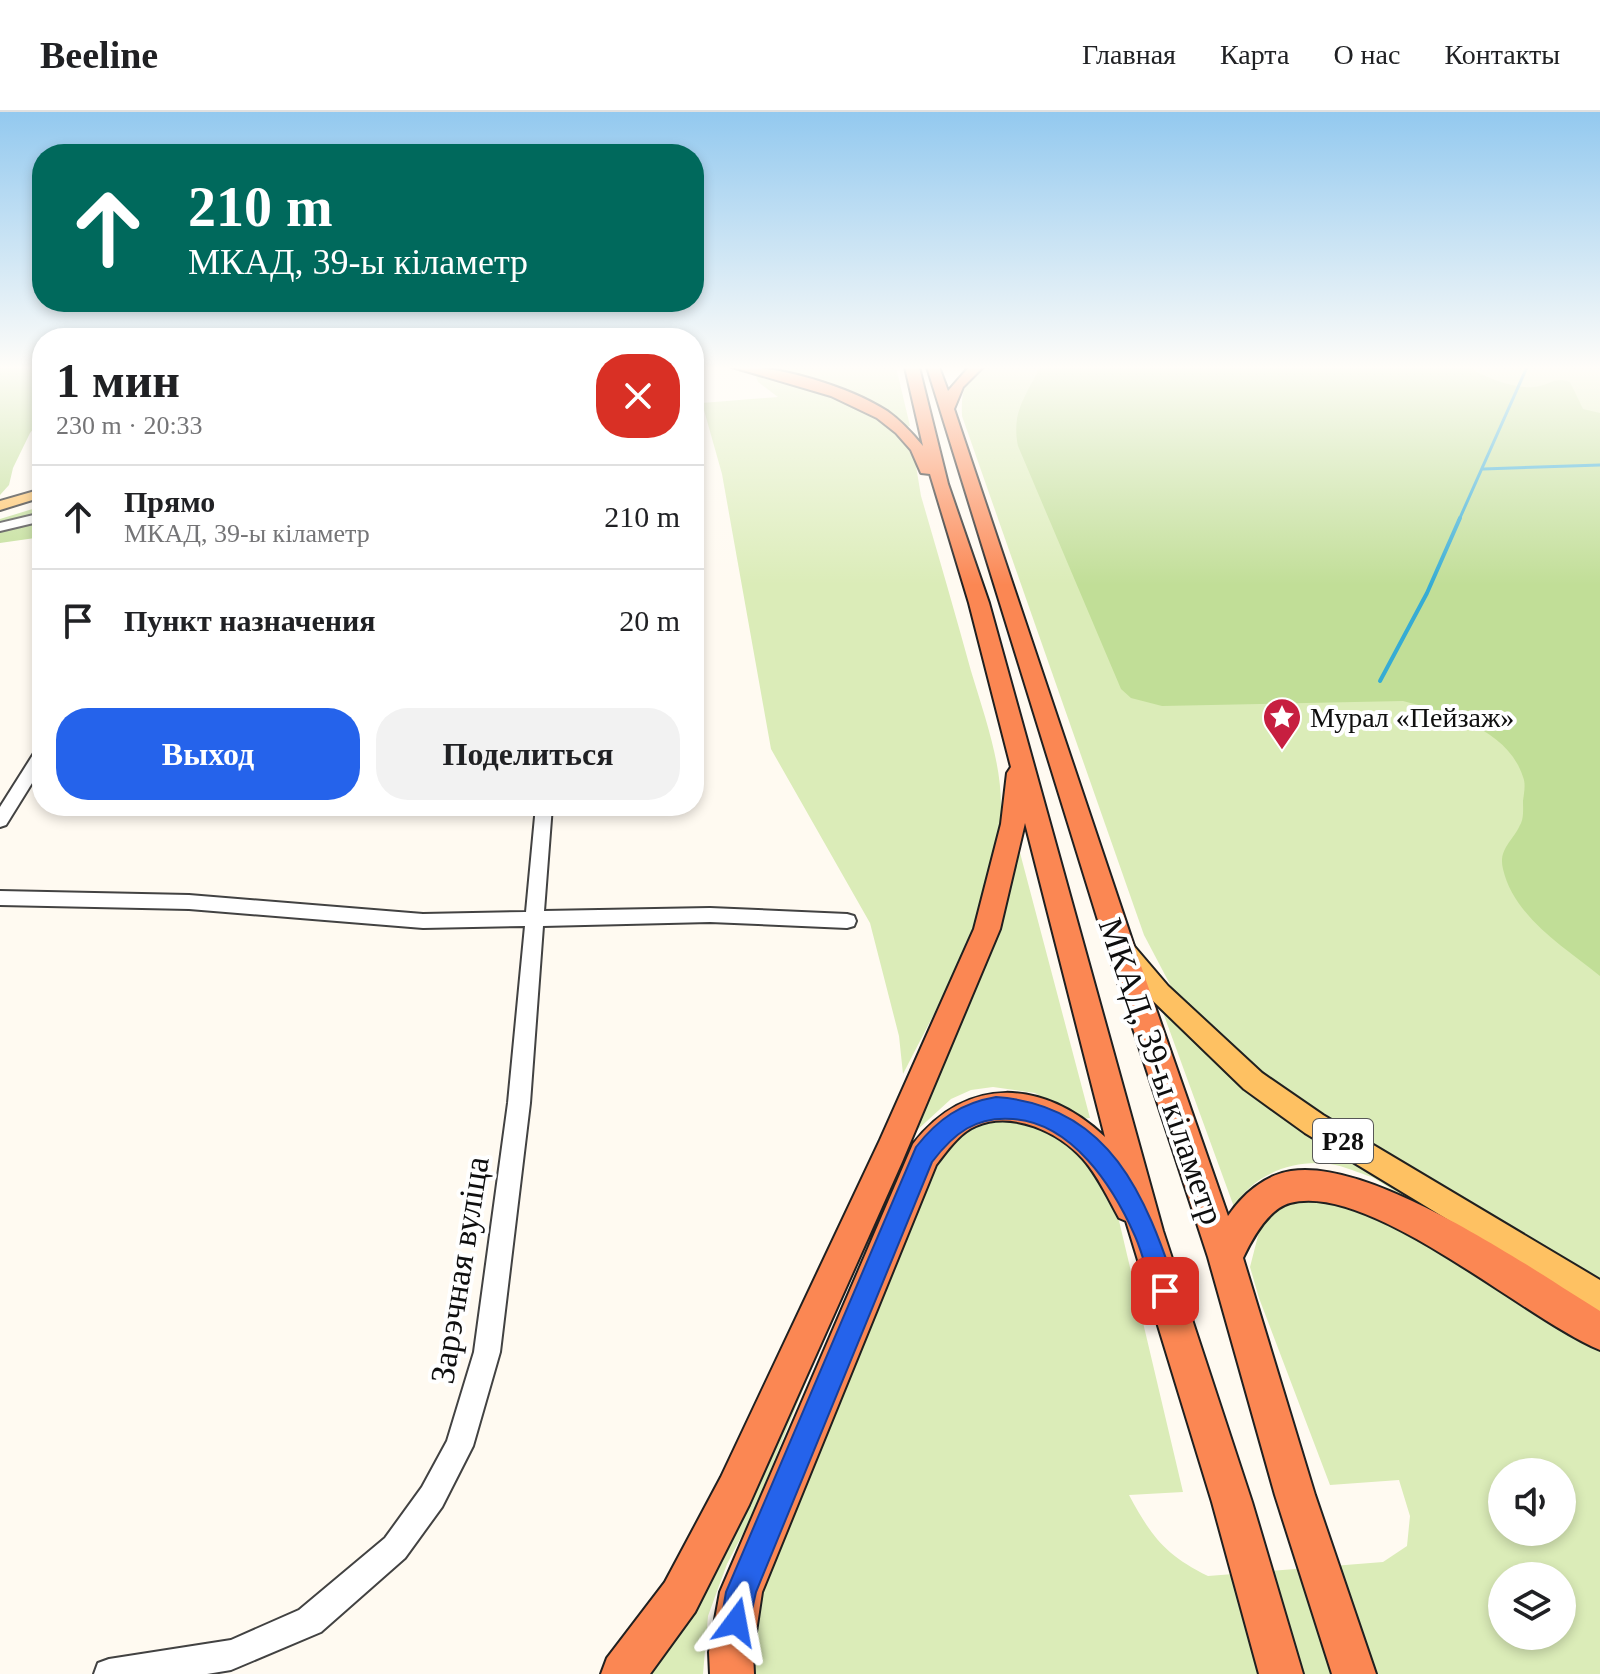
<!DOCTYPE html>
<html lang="ru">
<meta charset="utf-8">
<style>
body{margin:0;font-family:"Times New Roman",serif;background:#f2f2f2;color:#202124;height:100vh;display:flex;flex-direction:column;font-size:30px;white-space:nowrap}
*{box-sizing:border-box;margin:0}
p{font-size:26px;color:#757577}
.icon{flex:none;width:44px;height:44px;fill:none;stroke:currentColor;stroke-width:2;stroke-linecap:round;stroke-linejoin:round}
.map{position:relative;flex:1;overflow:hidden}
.drawer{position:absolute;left:32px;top:216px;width:672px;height:488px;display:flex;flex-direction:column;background:#fff;border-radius:32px;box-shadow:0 4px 12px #0003}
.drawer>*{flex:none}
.hud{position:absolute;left:32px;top:32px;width:672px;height:168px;border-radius:32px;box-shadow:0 4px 12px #0003;background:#00695c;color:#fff;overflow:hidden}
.fabs{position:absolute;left:1488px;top:1346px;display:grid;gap:16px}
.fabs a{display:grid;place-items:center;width:88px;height:88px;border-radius:50%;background:#fff;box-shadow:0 4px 12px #0003;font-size:40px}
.pin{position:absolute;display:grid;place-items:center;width:68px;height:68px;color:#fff;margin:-34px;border-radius:16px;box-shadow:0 4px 12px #0006}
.me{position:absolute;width:88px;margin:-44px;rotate:13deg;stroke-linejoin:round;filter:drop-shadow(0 0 6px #0008)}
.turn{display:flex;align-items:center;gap:28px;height:168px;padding:0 24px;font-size:36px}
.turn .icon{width:104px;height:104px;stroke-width:2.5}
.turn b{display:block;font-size:56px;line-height:68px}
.round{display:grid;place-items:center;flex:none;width:84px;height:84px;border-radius:32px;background:#f2f2f2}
.summary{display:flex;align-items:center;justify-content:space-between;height:136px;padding:0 24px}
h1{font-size:48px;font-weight:700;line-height:60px}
.button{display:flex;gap:16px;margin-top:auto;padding:16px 24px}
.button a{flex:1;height:92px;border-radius:32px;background:#2563eb;color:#fff;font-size:32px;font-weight:700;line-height:92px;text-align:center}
.button a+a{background:#f2f2f2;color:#202124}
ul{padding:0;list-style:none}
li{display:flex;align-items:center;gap:24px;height:104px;padding:0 24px;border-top:2px solid #e0e0e0}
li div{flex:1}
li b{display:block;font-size:30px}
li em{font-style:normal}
header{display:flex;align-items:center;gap:48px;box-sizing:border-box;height:112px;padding:0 40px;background:#fff;border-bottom:2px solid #e0e0e0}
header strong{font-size:38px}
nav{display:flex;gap:44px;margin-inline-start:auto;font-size:28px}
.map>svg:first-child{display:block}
.green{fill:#dbecb8;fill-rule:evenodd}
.forest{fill:#c1de97}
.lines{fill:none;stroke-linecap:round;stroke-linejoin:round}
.stream-far1{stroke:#36acd4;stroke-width:3}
.stream{stroke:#36acd4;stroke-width:4}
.minor-casing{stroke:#424242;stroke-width:4}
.major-casing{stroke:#202020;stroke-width:4}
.highway-casing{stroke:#202020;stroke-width:4}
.minor{fill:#fff;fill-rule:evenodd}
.major{fill:#fec162;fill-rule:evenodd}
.highway{fill:#fb8753;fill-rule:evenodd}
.route{fill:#2563eb;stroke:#184099;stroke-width:2}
.labels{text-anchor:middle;stroke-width:8;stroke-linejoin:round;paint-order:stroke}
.shield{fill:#fff;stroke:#575757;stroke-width:2}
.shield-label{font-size:26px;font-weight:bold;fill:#0f0f0f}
.poi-label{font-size:28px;fill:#0f0f0f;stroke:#fff;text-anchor:start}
.near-street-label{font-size:34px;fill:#0f0f0f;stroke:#fff}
</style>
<header>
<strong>Beeline</strong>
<nav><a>Главная</a><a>Карта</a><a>О нас</a><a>Контакты</a></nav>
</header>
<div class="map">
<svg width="1600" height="1562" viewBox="0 0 1600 1562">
<rect width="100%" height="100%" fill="#fffaf1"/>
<g class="green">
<polygon points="748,255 896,255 910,314 906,315 827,276"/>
<path d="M983 255H1600V1174L1320 1004 1255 959 1174 880 1144 823 962 304C961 281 963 269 983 255Z"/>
<path d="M755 262C824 282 870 288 918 345L915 348 921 384C938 442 955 501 971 559 986 609 1006 662 1000 714 990 801 942 886 903 962L899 924 870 811 771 637 722 362 702 291 778 285 758 270Z"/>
<polygon points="1019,737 1090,1006 1081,1007 1035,981 993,975 971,978 951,987 915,1020 838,1191 751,1406 727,1452 708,1504 703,1562 641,1562"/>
<path d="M1161 895 1600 1200V1206L1372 1065C1359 1061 1344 1054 1330 1052 1293 1047 1252 1063 1234 1095Z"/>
<path d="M1015 998 1088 1041 1116 1096 1183 1380 1129 1383C1151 1424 1165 1443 1208 1464L1383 1450 1407 1434 1410 1404 1399 1368 1330 1373 1259 1186 1250 1155 1260 1116 1278 1095 1296 1088 1335 1086 1407 1117 1600 1237V1562H747L749 1510 945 1019ZM1502 1360H1562V1420H1502ZM1502 1464H1562V1524H1502Z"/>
</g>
<g class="forest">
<polygon points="0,255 42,255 42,306 30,321 13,356 9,373 0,383"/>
<path d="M1040 255H1467C1486 265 1512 277 1534 275 1549 274 1554 264 1570 270L1583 297 1600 301V864C1564 835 1514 805 1503 757 1498 737 1513 729 1520 713 1524 707 1523 696 1523 689 1524 681 1526 672 1523 665 1508 617 1446 600 1403 589L1162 594 1131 586 1121 577 1018 334C1011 300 1026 284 1040 255Z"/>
<polygon points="39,395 42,395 42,425 0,431 0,407"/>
</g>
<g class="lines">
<g class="stream-far1">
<polyline points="1483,357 1600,353"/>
<polyline points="1459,408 1527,255"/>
</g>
<polyline class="stream" points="1380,569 1427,481 1460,406"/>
<g class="minor-casing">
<g id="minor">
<polygon points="42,401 42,409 0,419 0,411"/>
<polygon points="42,637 42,655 6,713 0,715 0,695 36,638"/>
<polygon points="536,694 552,694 544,799 710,796 847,802 854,804 856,809 854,814 847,816 710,810 543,814 530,991 500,1240 473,1334 442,1395 405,1446 321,1520 231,1558 207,1562 94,1562 98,1551 109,1547 231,1528 299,1498 385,1426 422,1375 447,1329 474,1240 508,991 525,814 423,816 189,797 0,793 0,779 189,783 423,802 526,800"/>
</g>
</g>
<g class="major-casing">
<g id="major">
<polygon points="42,377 42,385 0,398 0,389"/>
<polygon points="1125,830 1133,833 1168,874 1262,961 1323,1003 1600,1168 1600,1200 1305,1021 1244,977 1152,888 1117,847 1113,840 1117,833"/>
</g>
</g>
<g class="highway-casing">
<g id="highway">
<path d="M732 255C776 252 850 275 887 299 901 309 912 321 923 334L905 255H919L948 372 989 491 1163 1119 1252 1390 1303 1562H1259L1212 1390 1126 1109 1119 1106C1108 1086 1098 1064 1083 1047 1059 1020 1012 998 976 1014 959 1021 947 1039 936 1053L762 1480 753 1540 754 1562H710L709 1540 720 1480 913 1032C966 963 1044 967 1105 1025L1025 711 1000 817 902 1050 749 1393 695 1500 650 1562H601L607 1546 665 1470 721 1365 880 1028 974 817 1001 712 1007 661 1011 655 969 491 930 362 921 361 911 338 896 321 877 306 831 284Z"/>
<path d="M927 255H939L948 279 969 255H983L963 275 954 297 1133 831 1228 1104C1242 1083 1264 1063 1291 1059 1373 1046 1530 1156 1600 1199V1238C1526 1208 1370 1069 1290 1091 1268 1097 1252 1127 1243 1146L1315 1383 1376 1562H1332L1275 1383 1208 1145 1105 831Z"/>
</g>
</g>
<use href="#minor" class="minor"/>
<use href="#major" class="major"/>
<use href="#highway" class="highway"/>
</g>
<linearGradient id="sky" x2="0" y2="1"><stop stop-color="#93c9ef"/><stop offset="0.54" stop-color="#fffdf9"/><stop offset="1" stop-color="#fffdf9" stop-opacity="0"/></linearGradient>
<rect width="1600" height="473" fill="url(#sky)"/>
<path class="route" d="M996 985C1110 993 1146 1084 1177 1179L1174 1188 1165 1191 1156 1188C1148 1167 1144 1144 1135 1124 1113 1074 1072 1011 1013 1007 976 1004 954 1021 932 1050L756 1480 747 1520 736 1525 725 1520 721 1510 726 1480 916 1035C938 1007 961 991 996 985Z"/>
<defs>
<g id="sight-pin" transform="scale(2)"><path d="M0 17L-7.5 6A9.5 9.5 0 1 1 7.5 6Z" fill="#c71f40" stroke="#fff"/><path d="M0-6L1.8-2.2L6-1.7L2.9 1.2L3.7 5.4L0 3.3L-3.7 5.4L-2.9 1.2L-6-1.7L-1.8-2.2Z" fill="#fff"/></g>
</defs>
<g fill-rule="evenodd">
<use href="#sight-pin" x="1282" y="605"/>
</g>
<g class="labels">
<rect class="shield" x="1313" y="1007" width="60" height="44" rx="6"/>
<g class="shield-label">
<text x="1343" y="1038">Р28</text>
</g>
<g class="poi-label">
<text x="1310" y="615">Мурал «Пейзаж»</text>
</g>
<g class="near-street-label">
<text transform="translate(1162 959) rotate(71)" y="12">МКАД, 39-ы кіламетр</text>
<text transform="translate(459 1158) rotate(-81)" y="12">Зарэчная вуліца</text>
</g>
</g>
</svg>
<div class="fabs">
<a><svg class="icon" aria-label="sound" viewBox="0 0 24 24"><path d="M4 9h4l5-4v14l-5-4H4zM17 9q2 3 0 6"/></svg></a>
<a><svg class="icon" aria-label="layers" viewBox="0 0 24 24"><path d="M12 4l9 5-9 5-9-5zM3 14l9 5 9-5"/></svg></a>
</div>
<div class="pin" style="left:1165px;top:1179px;background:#d93025"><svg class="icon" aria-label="arrive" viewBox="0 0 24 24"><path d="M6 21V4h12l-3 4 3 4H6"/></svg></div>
<svg class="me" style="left:736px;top:1510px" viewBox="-20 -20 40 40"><path d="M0-17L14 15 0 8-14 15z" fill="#2563eb" stroke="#fff" stroke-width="4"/></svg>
<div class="hud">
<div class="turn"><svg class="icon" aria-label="ahead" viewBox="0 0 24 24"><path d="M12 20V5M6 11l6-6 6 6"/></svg><div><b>210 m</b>МКАД, 39-ы кіламетр</div></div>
</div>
<section class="drawer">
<div class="summary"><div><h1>1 мин</h1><p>230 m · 20:33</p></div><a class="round" style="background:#d93025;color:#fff"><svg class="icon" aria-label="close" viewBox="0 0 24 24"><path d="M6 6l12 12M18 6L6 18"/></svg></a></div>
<ul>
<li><svg class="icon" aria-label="ahead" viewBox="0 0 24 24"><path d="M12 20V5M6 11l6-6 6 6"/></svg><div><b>Прямо</b><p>МКАД, 39-ы кіламетр</p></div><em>210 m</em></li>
<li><svg class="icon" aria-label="arrive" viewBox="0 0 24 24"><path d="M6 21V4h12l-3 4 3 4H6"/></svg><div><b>Пункт назначения</b></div><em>20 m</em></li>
</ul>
<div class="button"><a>Выход</a><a>Поделиться</a></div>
</section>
</div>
